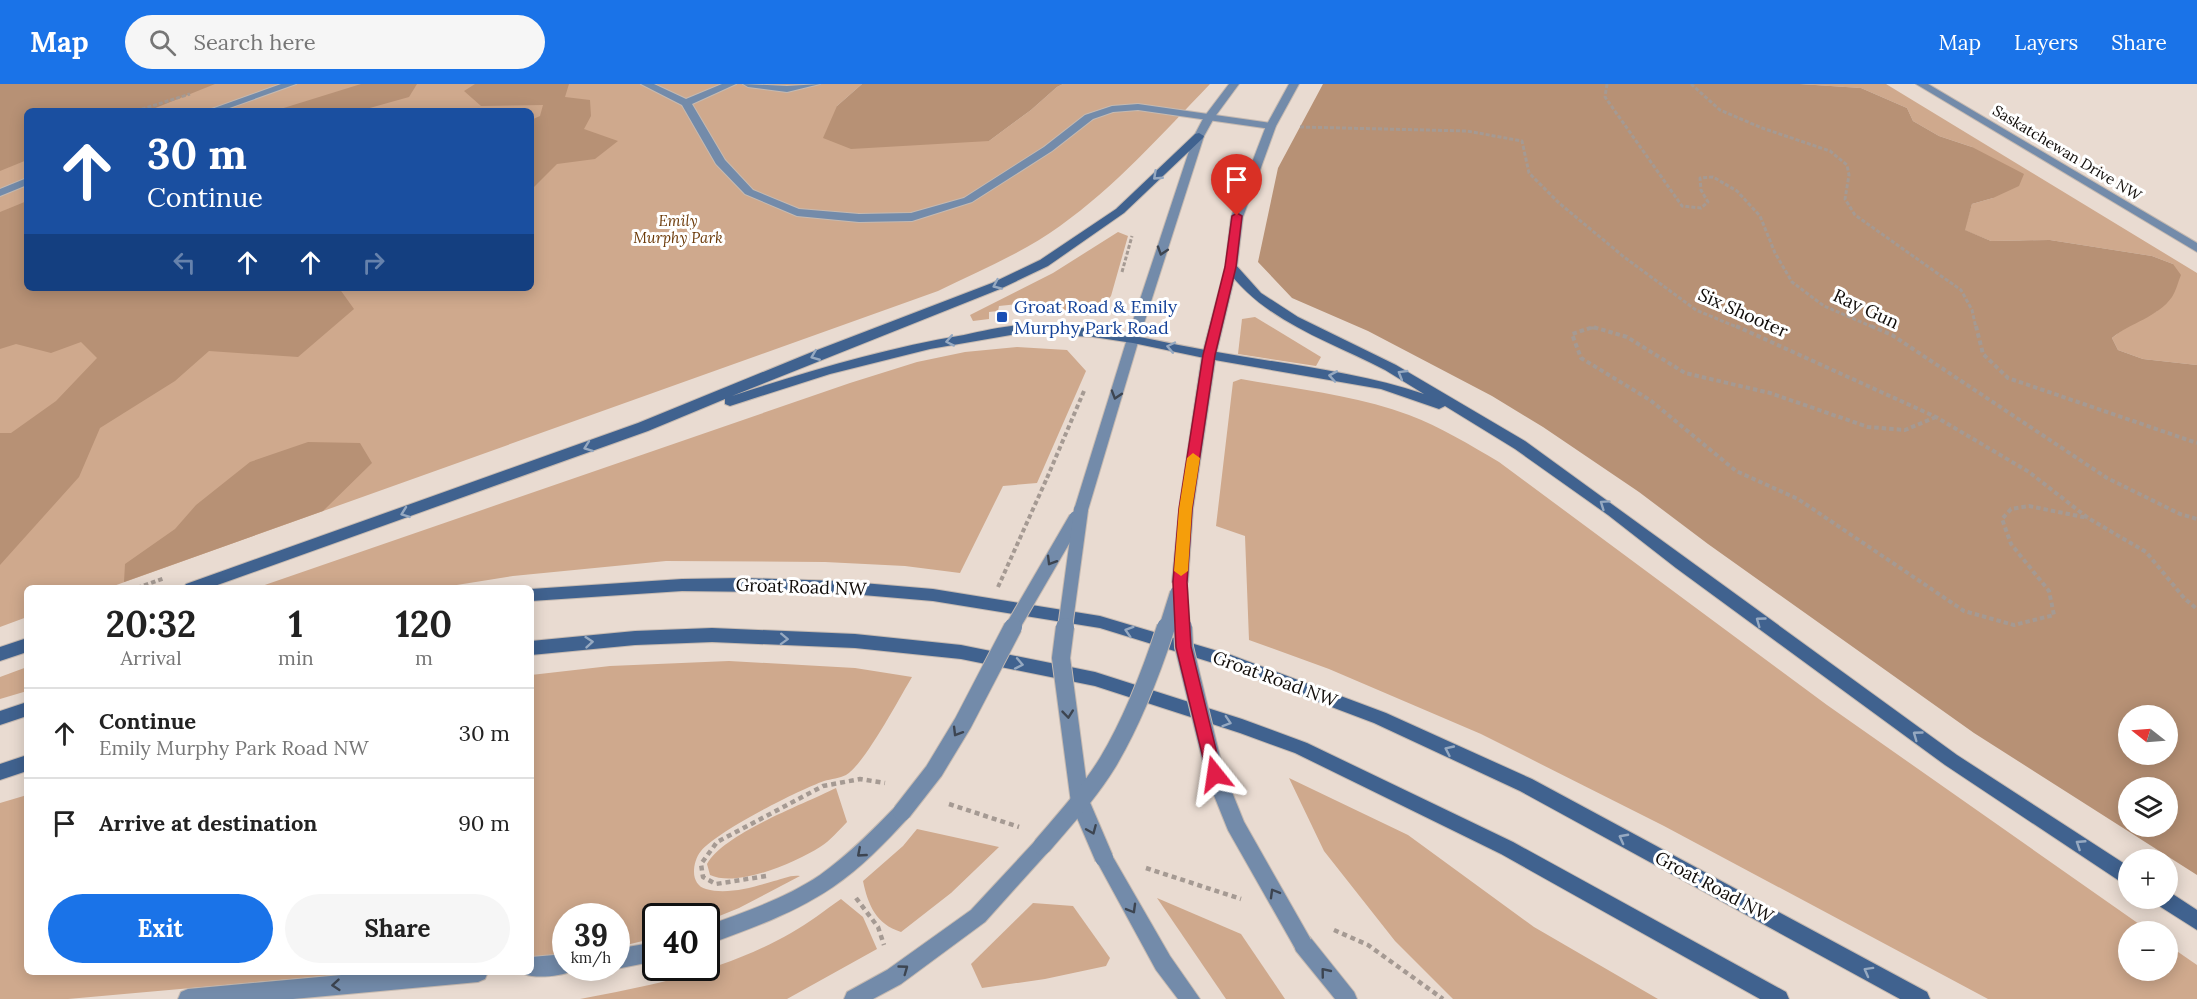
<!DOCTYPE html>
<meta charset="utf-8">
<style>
body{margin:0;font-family:Lora,serif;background:#f6f6f6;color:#222;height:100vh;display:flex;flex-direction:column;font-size:22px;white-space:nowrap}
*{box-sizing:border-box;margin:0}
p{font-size:20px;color:#767676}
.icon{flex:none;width:33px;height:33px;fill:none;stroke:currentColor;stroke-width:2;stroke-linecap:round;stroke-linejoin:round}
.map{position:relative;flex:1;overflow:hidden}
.details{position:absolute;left:24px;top:501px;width:510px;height:390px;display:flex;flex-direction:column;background:#fff;border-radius:9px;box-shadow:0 3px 15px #0003}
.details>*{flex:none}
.hud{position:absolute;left:24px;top:24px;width:510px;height:183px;border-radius:9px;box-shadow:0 3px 15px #0003;background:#1a4fa0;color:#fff;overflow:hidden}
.needle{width:39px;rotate:287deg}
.fabs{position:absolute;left:2118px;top:621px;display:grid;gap:12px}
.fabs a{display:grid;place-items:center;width:60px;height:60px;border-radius:50%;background:#fff;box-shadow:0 3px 15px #0003;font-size:30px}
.speed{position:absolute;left:552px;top:819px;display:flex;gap:12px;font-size:30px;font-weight:700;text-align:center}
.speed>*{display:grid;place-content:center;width:78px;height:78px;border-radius:50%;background:#fff;box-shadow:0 3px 15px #0003;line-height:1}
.speed small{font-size:15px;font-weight:400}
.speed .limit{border:3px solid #111;border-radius:9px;background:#fff;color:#111}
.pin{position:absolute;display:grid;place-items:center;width:51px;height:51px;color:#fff;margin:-62px -26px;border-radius:50% 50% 50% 0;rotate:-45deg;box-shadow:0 0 6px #0007}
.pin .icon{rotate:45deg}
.me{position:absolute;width:66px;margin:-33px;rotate:345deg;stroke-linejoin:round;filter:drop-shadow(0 0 4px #0008)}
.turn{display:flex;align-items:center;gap:21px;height:126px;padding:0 24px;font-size:27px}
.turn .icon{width:78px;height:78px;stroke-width:2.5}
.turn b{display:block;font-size:42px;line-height:51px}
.lanes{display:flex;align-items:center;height:57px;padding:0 24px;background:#0003;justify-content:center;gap:30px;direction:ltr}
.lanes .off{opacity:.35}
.eta{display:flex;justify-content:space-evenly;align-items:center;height:102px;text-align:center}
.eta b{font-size:36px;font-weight:700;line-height:42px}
.primary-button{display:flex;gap:12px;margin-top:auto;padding:12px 24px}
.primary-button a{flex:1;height:69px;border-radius:36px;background:#1a73e8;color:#fff;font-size:24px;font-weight:700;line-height:69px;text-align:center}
.primary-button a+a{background:#f6f6f6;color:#222}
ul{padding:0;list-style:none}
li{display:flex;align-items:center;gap:18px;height:90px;padding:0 24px;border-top:2px solid #e0e0e0}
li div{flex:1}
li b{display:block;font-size:22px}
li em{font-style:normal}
header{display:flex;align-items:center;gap:36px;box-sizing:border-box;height:84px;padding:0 30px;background:#1a73e8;color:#fff}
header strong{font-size:28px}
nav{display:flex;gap:33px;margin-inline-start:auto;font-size:21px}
.search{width:420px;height:54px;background:#f6f6f6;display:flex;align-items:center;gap:15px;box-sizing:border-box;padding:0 21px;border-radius:33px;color:#767676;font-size:22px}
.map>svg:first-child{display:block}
.green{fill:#cfa98d;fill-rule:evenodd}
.forest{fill:#b79175;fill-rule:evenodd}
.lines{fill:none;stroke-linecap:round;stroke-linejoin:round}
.service-casing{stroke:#c6bab1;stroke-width:2}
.minor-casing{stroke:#c6bab1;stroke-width:2}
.tertiary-casing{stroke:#c6bab1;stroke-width:2}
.secondary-casing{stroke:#c6bab1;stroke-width:2}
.path-far2{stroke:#a59a93;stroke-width:3;stroke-dasharray:4 2;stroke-linecap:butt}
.path-far1{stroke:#a59a93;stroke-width:4;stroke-dasharray:4.5 3;stroke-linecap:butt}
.path{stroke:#a59a93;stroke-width:4.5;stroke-dasharray:5 4;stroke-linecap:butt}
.service{fill:#738baa;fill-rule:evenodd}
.minor{fill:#738baa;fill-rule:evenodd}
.tertiary{fill:#738baa;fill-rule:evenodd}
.secondary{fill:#40628f;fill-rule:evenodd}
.tertiary-bridge-far1-casing{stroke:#c6bab1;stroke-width:16;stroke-linecap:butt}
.tertiary-bridge-casing{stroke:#c6bab1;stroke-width:20;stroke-linecap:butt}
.path-bridge{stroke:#a59a93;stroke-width:4;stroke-dasharray:4.5 3;stroke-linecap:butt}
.tertiary-bridge-far1{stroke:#738baa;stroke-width:14}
.tertiary-bridge{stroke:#738baa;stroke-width:18}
.oneway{stroke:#96a9c1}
.oneway2{stroke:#3d4551}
.route{fill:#e11d48;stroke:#92132f;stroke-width:1.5}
.slow{fill:#f59e0b}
.transit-dot{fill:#1a4fb4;stroke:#fff;stroke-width:2}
.labels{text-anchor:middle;stroke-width:6;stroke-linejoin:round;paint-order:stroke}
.far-street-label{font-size:15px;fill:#100c09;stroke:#fff}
.far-park-label{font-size:15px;font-style:italic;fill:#6c3a09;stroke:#fff}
.transit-label{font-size:18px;fill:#164399;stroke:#fff;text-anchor:start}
.street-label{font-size:18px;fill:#100c09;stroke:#fff}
</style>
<header>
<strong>Map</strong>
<div class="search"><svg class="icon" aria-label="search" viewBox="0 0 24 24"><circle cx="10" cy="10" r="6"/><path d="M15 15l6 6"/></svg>Search here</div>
<nav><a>Map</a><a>Layers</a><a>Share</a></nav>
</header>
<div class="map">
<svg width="2197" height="915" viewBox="0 0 2197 915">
<rect width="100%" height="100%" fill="#e9dbd1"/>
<g class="green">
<path d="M0 0H862L837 22 989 57 1031 26 1057 3 1063 0H1210C1162 50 1116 102 1060 142 1023 169 978 187 938 207L108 504H27V533L0 543ZM27 27H531V204H27Z"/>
<polygon points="1800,0 1886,0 2197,189 2197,281 2143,275 2118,266 2112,254 2126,243 2157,227 2173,180 2152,172 2050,156 1991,157 1964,146 1972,120 1993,114 1972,63 1939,52 1913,37 1907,24 1861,4"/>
<polygon points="1118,148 1128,152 1111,212 1096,229 1028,225 1028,219 999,222 998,227 989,228 989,235 973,237 970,231 1053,189"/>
<polygon points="1255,233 1321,273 1316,282 1238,270 1242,235"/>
<polygon points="1017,263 1067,266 1086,287 1037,399 1003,402 960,489 905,482 825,478 666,477 513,492 438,504 256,504 850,299 917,278 965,268"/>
<path d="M1241 295C1296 305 1356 311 1409 331 1441 343 1470 361 1499 378L1827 621 2149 847 2128 848V886H2168V861L2197 881V915H1988L1664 742 1481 650 1329 585 1249 556 1245 452 1216 442 1233 298Z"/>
<path d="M729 577 855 584 912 593C900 613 864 681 846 691 840 694 831 695 824 697 797 707 719 746 701 767 696 773 694 781 694 788 694 796 698 803 706 805 727 811 754 803 774 797 784 795 789 791 800 792L739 824 707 837 706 832H656L655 854 618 863 617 864 616 832H566L565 870 531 874V591L610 582Z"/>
<polygon points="27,583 27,607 0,615 0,593"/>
<polygon points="1289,694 1408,751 1534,843 1658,915 1453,915 1395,857 1324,767"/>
<path d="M836 704 847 738C839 746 830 757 820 763 796 778 738 804 710 791L707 780C723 750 804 720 836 704Z"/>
<polygon points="27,711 27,888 370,888 68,915 0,915 0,719"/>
<path d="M917 745 999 763 951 809 901 848C876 840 868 821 863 797L903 762Z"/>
<polygon points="1157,814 1241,850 1285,915 1226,915"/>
<path d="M841 815 863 833 877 865 787 915H580C652 902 727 886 791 849 809 839 825 826 841 815Z"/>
<polygon points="1033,819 1073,822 1110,874 1106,882 1045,895 982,904 971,880"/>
</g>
<g class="forest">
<polygon points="0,0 215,0 148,27 27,27 27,76 0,87"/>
<polygon points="361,0 417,0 409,13 359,27 274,27"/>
<polygon points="475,0 569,0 565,13 590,16 591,32 584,45 618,57 595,75 557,80 531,106 531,36 540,32 543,21 481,22 464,7"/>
<polygon points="862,0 1063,0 1057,3 1031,26 989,57 851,65 823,54 837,22"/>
<path d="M1323 0H1800L1861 4 1907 24 1913 37 1939 52 1972 63 2024 90 2019 102 1993 114 1972 120 1965 146 1991 157 2050 156 2152 172 2173 180 2181 191C2178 198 2176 207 2172 213 2158 233 2130 239 2112 254L2118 266 2143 275 2197 281V791L1974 649 1708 460 1639 408 1543 343 1492 312 1368 247 1292 214 1258 178 1278 84ZM2128 632H2168V670H2128ZM2128 704H2168V742H2128Z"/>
<polygon points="27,117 27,204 339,204 354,225 298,273 209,267 175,297 100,344 79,393 0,481 0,349 11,349 56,317 97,274 81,258 51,269 16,260 0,265 0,128"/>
<polygon points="308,358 360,359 372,379 323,427 124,498 125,480 175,445 196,421 250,378"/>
</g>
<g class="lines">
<g class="service-casing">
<g id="service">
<polygon points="281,0 296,0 221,27 206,27"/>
<polygon points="641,0 654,0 686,15 722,0 736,0 692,20 725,76 753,106 799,125 859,130 911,129 964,114 1044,63 1085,31 1112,22 1138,20 1271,39 1276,42 1271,45 1138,26 1113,28 1093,35 1052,67 972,118 912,137 859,138 797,132 745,110 716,80 682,21"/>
<polygon points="743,0 787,2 820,0 787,8 748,3"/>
<polygon points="27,94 27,101 0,112 0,105"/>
</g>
</g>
<g class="minor-casing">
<polygon id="minor" points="1916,0 1928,0 2197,159 2197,168"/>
</g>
<g class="tertiary-casing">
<g id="tertiary">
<polygon points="1229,0 1239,0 1214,34 1204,52 1139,255 1088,426 1086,430 1076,430 1074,426 1127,255 1194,52 1204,33"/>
<polygon points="1289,0 1299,0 1276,42 1243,133 1237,183 1216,271 1193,425 1188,498 1185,502 1180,504 1175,502 1172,498 1179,425 1202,271 1225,183 1231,133 1266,42"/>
<path d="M902 720 908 722 911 728 908 734C885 759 861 784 833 803 795 829 750 845 706 861V842C745 828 786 814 820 791 848 771 872 747 896 722Z"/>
<polygon points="1042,754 1048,756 1051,762 1048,768 985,838 901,900 873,915 844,915 847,908 887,886 971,826 1036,756"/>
<polygon points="1104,765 1110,768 1170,872 1200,915 1178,915 1156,886 1095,774 1098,768"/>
<polygon points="1303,851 1310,853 1354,908 1357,915 1335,915 1296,867 1293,860 1296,853"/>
<polygon points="656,858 656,877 616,885 613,884 616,884 616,865"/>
<path d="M566 870V884H574L573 887C560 892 537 895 524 890L523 888H531V873Z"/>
<polygon points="374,888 488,888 485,895 478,898 293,915 178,915 181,908 188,905"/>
</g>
</g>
<g class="secondary-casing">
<g id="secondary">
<path d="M1199 49 1204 52 1203 54 1124 129 1048 182 1000 205 732 312C809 287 885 264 964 251 983 247 1003 242 1023 241 1086 238 1149 256 1211 267 1282 280 1355 287 1424 310 1411 302 1398 294 1385 286 1329 257 1263 237 1225 183L1231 179 1235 180 1261 209 1298 233 1396 281 1525 357 1957 671 2128 782V801L2121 798 1945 681 1676 484 1608 431 1515 365 1445 322 1439 325 1381 305 1209 275 1133 259 1093 253 1022 249 930 265 830 290 730 322 725 320V315L648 347 209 504H183L186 500 638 339 812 268 992 199 1040 176 1116 125 1195 50Z"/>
<polygon points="743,494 839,497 933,505 1100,532 1231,571 1386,629 1532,695 1927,908 1930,915 1900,915 1520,707 1374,639 1223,582 1100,544 933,517 839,509 682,507 531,517 531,505 682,495"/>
<polygon points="712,544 855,550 961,561 1095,588 1242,635 1307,659 1513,758 1786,908 1789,915 1760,915 1501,770 1295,669 1240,649 1095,602 961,575 855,564 712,558 635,561 531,571 531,557 635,547"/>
<polygon points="27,554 27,568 0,577 0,563"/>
<polygon points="27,618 27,632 0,641 0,627"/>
<polygon points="27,671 27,687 0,696 0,680"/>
<polygon points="2168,807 2197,826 2197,846 2156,820 2154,814 2168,814"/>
</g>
</g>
<g class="path-far2">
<polyline points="1607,0 1605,13 1682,122 1701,124 1708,118 1701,106 1700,94 1713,93 1737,107 1760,132 1775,169 1792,198 1824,222 1875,244"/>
<polyline points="1691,0 1720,26 1762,44 1830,67 1847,81 1849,91 1845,115 1855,131 1961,206 1972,226 1976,244"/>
<polyline points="136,27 190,10"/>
<polyline points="1300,43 1467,47 1522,57 1529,89 1559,119 1624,173 1696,226 1739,244"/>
<polyline points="1122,188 1132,152"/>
<polyline points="1591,244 1595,244"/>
</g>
<g class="path-far1">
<polyline points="1736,242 1936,333 2029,388 2088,434 2146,468 2185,515 2197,525"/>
<polyline points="1871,242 1892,251 2107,394 2180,430 2197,435"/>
<polyline points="1976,242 1983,270 2008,294 2197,359"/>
<polyline points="1936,333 1905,346 1868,343 1770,309 1685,289 1627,253 1593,243 1572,250 1581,274 1650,316 1736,387 1798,415 1964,527 2014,541 2054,531 2049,507 2011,460 2002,435 2011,425 2029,422 2088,434"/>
<polyline points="1047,394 1084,307"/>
<polyline points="137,504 165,494"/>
</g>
<g class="path">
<polyline points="949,720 1019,743"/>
<polyline points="1146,784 1241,815"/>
<polyline points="766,792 716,800 703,793 701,780 717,758 823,702 860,695 885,699"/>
<polyline points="856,814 878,843 884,861"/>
<polyline points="1334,846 1368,861 1443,915"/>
</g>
<use href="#service" class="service"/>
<use href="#minor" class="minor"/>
<use href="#tertiary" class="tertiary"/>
<use href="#secondary" class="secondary"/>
<g class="tertiary-bridge-far1-casing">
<g id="tertiary-bridge-far1">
<polyline points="1180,498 1183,544"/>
<polyline points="1012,544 1076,434"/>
<polyline points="1065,544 1081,426"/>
<polyline points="1166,544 1177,509"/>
</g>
</g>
<g class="tertiary-bridge-casing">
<g id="tertiary-bridge">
<polyline points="1065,543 1061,574 1080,718 1104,774"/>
<polyline points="1183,543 1184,563 1215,690 1236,742 1303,860"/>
<polyline points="902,728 934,687 963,639 1013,543"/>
<path d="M1042 762C1065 735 1089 709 1108 678 1133 636 1151 589 1166 543"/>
</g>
</g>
<polyline class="path-bridge" points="998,503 1047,394"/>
<use href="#tertiary-bridge-far1" class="tertiary-bridge-far1"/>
<use href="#tertiary-bridge" class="tertiary-bridge"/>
</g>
<defs><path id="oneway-chevron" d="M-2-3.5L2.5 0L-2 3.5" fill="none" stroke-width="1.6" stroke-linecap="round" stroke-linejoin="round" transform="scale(1.5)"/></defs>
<g class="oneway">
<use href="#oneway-chevron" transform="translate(1157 92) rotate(137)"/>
<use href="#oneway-chevron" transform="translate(997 201) rotate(156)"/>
<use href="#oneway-chevron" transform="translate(950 257) rotate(169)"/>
<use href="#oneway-chevron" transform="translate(1171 263) rotate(-168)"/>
<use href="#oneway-chevron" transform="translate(815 272) rotate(158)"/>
<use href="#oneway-chevron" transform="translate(1402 290) rotate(-149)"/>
<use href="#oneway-chevron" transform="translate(1333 292) rotate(-170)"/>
<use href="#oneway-chevron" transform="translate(588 363) rotate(160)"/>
<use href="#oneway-chevron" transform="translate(1604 420) rotate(-145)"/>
<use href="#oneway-chevron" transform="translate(405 429) rotate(160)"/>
<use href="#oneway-chevron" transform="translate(1760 537) rotate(-144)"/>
<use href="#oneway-chevron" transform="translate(1129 547) rotate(-163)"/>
<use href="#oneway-chevron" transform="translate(784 555) rotate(2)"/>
<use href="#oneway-chevron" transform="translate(589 558) rotate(-5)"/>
<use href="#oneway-chevron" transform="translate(1019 580) rotate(11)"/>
<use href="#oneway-chevron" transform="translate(1227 638) rotate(18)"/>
<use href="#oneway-chevron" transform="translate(1917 651) rotate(-144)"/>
<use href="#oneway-chevron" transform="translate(1449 666) rotate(-155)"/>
<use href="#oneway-chevron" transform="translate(1623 754) rotate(-152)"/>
<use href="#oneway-chevron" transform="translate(2080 760) rotate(-147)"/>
<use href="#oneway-chevron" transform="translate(1868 887) rotate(-151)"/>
</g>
<g class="oneway2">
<use href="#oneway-chevron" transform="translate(1162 167) rotate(108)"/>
<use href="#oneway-chevron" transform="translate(1116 311) rotate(107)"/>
<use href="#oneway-chevron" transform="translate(1051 477) rotate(121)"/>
<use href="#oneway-chevron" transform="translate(1068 630) rotate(84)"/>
<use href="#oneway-chevron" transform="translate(957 648) rotate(121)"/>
<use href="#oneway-chevron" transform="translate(1092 746) rotate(67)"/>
<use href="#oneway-chevron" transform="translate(861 769) rotate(139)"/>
<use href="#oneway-chevron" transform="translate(1274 809) rotate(-120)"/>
<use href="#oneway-chevron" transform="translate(1132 825) rotate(60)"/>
<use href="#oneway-chevron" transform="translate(904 885) rotate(-36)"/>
<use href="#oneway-chevron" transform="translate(1325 888) rotate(-129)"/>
<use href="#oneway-chevron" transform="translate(336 901) rotate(175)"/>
</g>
<polygon class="route" points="1237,129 1242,132 1236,183 1215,271 1192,425 1187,498 1191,563 1222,690 1220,695 1215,698 1209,695 1207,690 1176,563 1173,498 1179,425 1203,271 1225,183 1232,132"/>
<polygon class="slow" points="1193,369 1200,374 1192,425 1188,487 1181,492 1174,487 1179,425 1187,374"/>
<rect class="transit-dot" x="996" y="227" width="12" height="12" rx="3"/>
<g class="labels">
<g class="far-street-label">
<text transform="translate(2067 69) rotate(31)" y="5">Saskatchewan Drive NW</text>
</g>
<g class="far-park-label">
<text x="678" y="142">Emily<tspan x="678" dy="17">Murphy Park</tspan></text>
</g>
<g class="transit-label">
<text x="1014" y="229">Groat Road &amp; Emily<tspan x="1014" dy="21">Murphy Park Road</tspan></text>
</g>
<g class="street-label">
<text transform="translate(1866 225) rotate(25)" y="6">Ray Gun</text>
<text transform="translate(1743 229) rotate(24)" y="6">Six Shooter</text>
<text transform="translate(801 503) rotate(2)" y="6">Groat Road NW</text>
<text transform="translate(1275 595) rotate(20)" y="6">Groat Road NW</text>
<text transform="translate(1714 803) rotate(28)" y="6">Groat Road NW</text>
</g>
</g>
</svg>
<div class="fabs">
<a><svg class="needle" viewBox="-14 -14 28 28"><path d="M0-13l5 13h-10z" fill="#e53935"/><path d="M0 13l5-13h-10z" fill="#767676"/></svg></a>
<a><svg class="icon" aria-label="layers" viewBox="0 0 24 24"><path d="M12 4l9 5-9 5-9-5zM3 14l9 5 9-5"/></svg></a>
<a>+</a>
<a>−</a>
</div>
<div class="speed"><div>39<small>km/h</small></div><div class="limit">40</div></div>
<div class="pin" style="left:1237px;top:132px;background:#d93025"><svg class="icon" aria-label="arrive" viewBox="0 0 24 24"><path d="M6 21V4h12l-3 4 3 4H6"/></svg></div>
<svg class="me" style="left:1215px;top:690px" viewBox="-20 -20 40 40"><path d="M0-17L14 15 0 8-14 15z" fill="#e11d48" stroke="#fff" stroke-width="4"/></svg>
<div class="hud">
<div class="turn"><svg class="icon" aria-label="ahead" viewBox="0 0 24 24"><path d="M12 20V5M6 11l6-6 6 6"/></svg><div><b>30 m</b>Continue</div></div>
<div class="lanes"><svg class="icon off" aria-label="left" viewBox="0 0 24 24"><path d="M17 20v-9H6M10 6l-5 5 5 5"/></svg><svg class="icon" aria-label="ahead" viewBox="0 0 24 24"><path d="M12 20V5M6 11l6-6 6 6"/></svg><svg class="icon" aria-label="ahead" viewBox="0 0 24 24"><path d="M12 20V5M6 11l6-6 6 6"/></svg><svg class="icon off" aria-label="right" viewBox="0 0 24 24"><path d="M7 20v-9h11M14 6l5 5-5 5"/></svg></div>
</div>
<section class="details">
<div class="eta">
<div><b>20:32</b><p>Arrival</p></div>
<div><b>1</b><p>min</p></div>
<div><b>120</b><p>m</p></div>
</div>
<ul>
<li><svg class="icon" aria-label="ahead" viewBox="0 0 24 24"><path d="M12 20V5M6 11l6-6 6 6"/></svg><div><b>Continue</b><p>Emily Murphy Park Road NW</p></div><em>30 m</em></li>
<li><svg class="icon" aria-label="arrive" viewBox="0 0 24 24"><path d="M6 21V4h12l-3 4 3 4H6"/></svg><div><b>Arrive at destination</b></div><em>90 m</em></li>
</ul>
<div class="primary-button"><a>Exit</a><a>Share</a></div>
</section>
</div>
